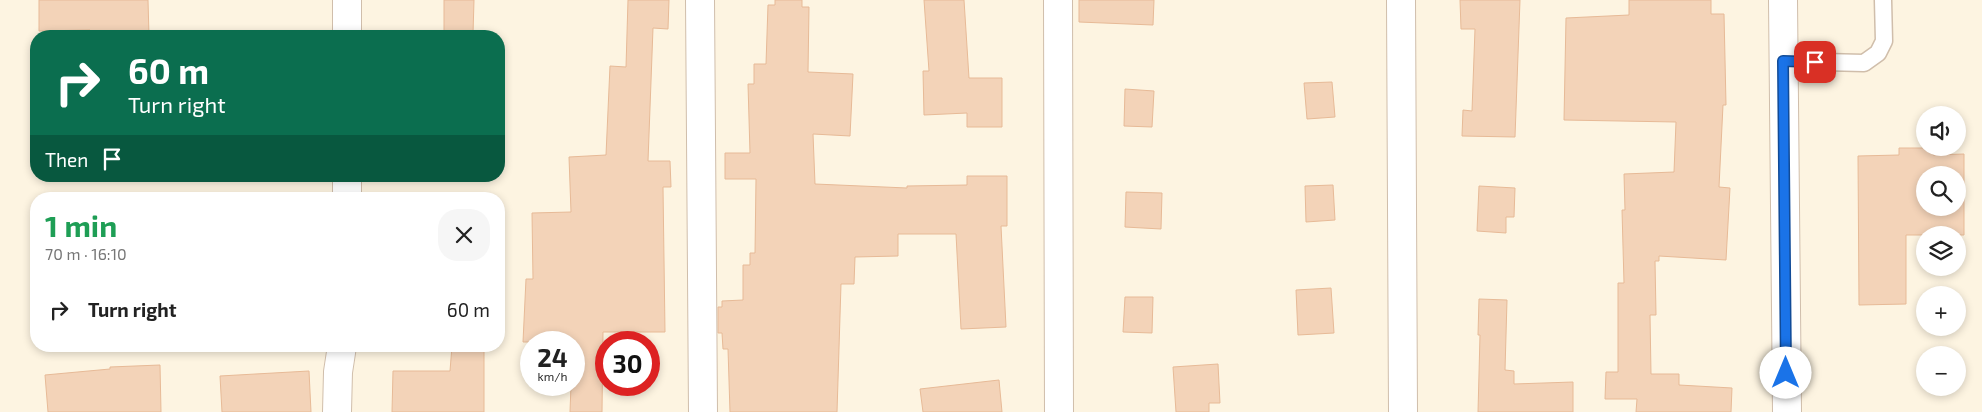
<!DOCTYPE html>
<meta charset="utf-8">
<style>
body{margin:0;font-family:"Exo 2",sans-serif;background:#f6f6f6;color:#222;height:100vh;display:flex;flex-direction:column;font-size:19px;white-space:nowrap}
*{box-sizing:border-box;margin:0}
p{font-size:16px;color:#767676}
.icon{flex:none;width:28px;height:28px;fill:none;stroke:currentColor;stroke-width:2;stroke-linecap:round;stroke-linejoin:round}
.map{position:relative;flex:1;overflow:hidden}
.sheet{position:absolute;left:30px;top:192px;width:475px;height:160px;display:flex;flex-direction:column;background:#fff;border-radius:20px;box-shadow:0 2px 8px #0003}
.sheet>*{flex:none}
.banner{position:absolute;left:30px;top:30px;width:475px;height:152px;border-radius:20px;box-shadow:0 2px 8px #0003;background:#0b6e4f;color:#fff;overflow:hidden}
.tools{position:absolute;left:1916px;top:106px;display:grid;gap:10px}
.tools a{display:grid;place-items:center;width:50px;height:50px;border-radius:50%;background:#fff;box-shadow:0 2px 8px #0003;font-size:25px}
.speed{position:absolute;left:520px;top:331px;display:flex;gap:10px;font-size:25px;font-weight:700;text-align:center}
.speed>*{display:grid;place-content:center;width:65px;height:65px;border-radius:50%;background:#fff;box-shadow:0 2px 8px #0003;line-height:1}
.speed small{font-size:12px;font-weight:400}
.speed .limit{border:8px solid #d22;background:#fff;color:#111}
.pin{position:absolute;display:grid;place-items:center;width:42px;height:42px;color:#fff;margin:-21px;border-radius:10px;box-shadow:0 2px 8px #0006}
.me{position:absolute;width:55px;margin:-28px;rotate:0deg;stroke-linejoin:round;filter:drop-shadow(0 0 4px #0008)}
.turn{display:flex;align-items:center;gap:18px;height:105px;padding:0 15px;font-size:22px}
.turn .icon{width:65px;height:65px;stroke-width:2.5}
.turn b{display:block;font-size:35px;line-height:42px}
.then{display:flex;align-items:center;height:48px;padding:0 15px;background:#0003;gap:10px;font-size:19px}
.round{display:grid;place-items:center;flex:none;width:52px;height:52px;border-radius:20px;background:#f6f6f6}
.summary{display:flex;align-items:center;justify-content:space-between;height:85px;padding:0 15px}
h1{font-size:30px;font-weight:700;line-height:38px;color:#1e9e55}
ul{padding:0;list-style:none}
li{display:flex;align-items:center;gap:15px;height:65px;padding:0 15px}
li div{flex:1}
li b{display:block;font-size:19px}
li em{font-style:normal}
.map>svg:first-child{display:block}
.building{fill:#f3d3b8;stroke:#e7ba97;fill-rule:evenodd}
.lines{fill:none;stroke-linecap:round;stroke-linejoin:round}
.lane-casing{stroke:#d0beab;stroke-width:19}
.street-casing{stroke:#d0beab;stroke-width:30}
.lane{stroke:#fff;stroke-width:16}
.street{stroke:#fff;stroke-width:28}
.route-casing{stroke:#114b97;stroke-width:12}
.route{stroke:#1a73e8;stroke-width:9}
</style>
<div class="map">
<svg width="1982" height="412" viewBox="0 0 1982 412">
<rect width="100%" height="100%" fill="#fdf4e1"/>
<g class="building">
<polygon points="39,0 148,0 149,36 90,36 90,30 39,31"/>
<polygon points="444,0 474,0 473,34 444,33"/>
<polygon points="628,0 669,0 668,29 653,28 648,161 670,161 671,187 663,187 665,332 603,332 602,412 570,412 571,385 574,385 574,342 523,342 526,279 533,279 532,213 571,212 569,157 606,155 610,66 626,67"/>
<polygon points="775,0 802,0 802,7 809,7 808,72 853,74 850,136 813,134 815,184 907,188 907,186 967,185 967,176 1007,176 1007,226 1001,226 1006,327 961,329 956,234 898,234 898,256 855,257 854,284 841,284 837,412 730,412 728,349 723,349 722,333 718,333 718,307 722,307 722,301 743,300 743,265 750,265 750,253 755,253 756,179 725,179 725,153 750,153 748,84 754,84 754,64 766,64 768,5 775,5"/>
<polygon points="924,0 964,0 969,78 1002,78 1002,127 967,127 967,113 924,115 923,71 929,71"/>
<polygon points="1079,0 1154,0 1153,25 1079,22"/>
<polygon points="1460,0 1520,0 1515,137 1462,136 1463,110 1472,111 1475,29 1461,29"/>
<polygon points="1629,0 1711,0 1711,14 1724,14 1726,105 1723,105 1719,187 1730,188 1726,260 1659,256 1659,261 1655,261 1656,315 1650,315 1651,374 1679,374 1679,385 1732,388 1731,412 1636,412 1637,399 1605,399 1606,372 1618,372 1618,283 1624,283 1622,210 1625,210 1624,174 1674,172 1676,122 1564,120 1566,18 1629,15"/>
<polygon points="1332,82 1335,117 1307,119 1304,83"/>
<polygon points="1125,89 1154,91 1152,127 1124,126"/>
<path d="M1899 148H1934L1933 155 1964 154V235H1906V304L1859 305 1858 156 1899 155ZM1925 175H1958V208H1925Z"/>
<polygon points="1333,185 1335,220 1306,222 1305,186"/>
<polygon points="1479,186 1515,188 1514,217 1506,217 1506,233 1477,231"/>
<polygon points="1126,192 1162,193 1161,229 1125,227"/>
<polygon points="1331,288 1334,333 1298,335 1296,290"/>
<polygon points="1125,297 1153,297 1152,333 1123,332"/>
<polygon points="1479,299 1507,300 1505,370 1514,371 1514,384 1573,382 1573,412 1478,412 1480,335 1478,335"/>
<polygon points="452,346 484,346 484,412 392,412 393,371 450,371"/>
<polygon points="1218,364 1220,403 1209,403 1209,412 1176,412 1173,367"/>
<polygon points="160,365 161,412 48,412 45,375 110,369 110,367"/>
<polygon points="309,371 311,412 222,412 220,376"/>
<polygon points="999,380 1002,412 923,412 920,389"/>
</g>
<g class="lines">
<g class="lane-casing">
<polyline id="lane" points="1783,61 1864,63 1878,53 1884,41 1883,0"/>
</g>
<g class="street-casing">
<g id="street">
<polyline points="700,0 703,412"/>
<polyline points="1058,0 1059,412"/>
<polyline points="1401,0 1403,412"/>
<polyline points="1783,0 1787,412"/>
<polyline points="347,36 347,0"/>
<polyline points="347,199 347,176"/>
<polyline points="337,412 338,372 342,346"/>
</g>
</g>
<use href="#lane" class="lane"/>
<use href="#street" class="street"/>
</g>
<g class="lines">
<g class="route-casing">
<polyline id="route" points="1786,373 1783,61 1815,62"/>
</g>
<use href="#route" class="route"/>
</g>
</svg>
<div class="tools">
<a><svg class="icon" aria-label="sound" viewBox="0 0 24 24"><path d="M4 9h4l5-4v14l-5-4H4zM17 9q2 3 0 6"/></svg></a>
<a><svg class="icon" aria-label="search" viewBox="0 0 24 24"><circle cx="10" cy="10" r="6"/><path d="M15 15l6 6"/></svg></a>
<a><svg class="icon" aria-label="layers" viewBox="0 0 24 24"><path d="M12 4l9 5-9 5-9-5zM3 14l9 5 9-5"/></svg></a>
<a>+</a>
<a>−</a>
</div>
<div class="speed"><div>24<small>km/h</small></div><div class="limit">30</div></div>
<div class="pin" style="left:1815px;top:62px;background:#d93025"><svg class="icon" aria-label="arrive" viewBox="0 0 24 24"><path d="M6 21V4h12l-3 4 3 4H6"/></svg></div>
<svg class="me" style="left:1786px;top:373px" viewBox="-20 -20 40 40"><circle r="19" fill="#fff"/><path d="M0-13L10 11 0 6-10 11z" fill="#1a73e8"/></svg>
<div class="banner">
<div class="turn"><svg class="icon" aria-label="right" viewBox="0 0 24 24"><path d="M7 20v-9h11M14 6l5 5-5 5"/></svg><div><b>60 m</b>Turn right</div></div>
<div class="then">Then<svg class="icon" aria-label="arrive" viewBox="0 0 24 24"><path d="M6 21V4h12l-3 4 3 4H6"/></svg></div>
</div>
<section class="sheet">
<div class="summary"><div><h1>1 min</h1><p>70 m · 16:10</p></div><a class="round"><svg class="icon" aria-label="close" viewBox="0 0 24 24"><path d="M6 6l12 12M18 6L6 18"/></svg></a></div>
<ul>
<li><svg class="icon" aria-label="right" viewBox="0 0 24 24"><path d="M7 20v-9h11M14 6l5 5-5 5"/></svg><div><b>Turn right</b></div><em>60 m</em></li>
</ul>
</section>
</div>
